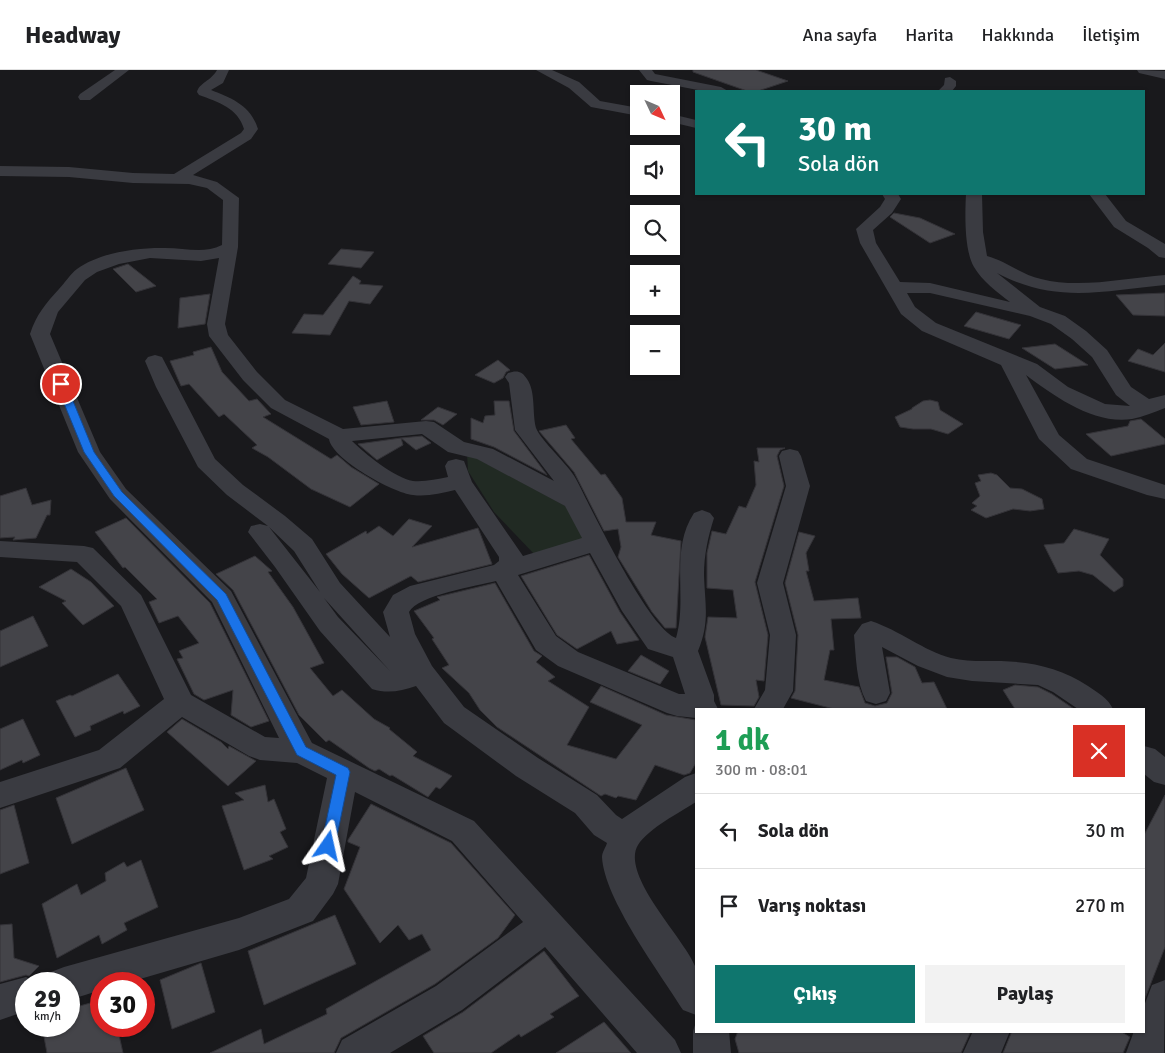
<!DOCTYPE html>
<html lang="tr">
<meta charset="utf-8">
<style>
body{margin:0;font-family:Signika,sans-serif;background:#f2f2f2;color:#202124;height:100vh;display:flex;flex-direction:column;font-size:19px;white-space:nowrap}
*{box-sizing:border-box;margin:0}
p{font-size:16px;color:#757577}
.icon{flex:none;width:28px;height:28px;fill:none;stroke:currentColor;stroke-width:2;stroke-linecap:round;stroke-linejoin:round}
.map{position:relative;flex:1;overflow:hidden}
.drawer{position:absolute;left:695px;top:638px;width:450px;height:325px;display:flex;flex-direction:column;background:#fff;border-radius:0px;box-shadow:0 1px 4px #0004}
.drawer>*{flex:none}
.top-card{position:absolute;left:695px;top:20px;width:450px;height:105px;border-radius:0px;box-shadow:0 1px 4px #0004;background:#0f766e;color:#fff;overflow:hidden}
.needle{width:32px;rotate:134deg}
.fabs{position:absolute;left:630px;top:15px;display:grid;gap:10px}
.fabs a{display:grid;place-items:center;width:50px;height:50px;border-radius:0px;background:#fff;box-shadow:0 1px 4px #0004;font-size:25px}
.speed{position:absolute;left:15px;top:902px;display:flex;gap:10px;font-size:25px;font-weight:700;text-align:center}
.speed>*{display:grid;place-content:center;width:65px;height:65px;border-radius:50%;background:#fff;box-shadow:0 1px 4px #0004;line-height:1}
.speed small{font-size:12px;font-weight:400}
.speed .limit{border:8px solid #d22;background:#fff;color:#111}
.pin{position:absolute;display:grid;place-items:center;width:42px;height:42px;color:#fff;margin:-21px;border:2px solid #fff;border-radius:50%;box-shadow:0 1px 5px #0007}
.me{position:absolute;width:55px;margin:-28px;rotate:11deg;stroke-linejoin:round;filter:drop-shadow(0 0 4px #0008)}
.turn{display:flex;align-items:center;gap:18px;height:105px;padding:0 20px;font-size:22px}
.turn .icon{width:65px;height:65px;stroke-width:2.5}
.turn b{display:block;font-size:35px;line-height:42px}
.round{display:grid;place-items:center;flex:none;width:52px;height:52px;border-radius:0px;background:#f2f2f2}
.summary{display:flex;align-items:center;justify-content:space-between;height:85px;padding:0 20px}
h1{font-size:30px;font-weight:700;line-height:38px;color:#1e9e55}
.action{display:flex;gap:10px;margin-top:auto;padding:10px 20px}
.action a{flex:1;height:58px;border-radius:0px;background:#0f766e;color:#fff;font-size:20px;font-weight:700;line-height:58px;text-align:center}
.action a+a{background:#f2f2f2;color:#202124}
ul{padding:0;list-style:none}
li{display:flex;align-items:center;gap:15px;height:75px;padding:0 20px;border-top:1px solid #e0e0e0}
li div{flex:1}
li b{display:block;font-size:19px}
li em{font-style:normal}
header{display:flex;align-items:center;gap:30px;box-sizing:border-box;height:70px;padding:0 25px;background:#fff;border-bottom:1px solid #e0e0e0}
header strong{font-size:24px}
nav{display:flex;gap:28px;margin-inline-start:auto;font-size:18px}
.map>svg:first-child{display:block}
.green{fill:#212a23}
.building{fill:#444449;stroke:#343338}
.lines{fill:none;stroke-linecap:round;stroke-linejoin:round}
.minor{fill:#3a3b41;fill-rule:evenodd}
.route{fill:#1a73e8;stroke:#114b97}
</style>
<header>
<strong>Headway</strong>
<nav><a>Ana sayfa</a><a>Harita</a><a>Hakkında</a><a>İletişim</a></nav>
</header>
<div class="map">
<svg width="1165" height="983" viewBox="0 0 1165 983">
<rect width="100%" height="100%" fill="#19191c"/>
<polygon class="green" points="467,383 571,439 586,471 535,485 494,442 468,401"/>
<g class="building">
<polygon points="693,0 756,0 788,11 758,21 747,21 693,2"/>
<polygon points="894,143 920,148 955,164 930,173 890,147"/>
<polygon points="341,179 374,182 361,198 328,194"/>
<polygon points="128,194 156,216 136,222 113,199"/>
<polygon points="353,206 361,211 359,214 383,216 370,234 349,231 330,265 292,263 304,244 323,245"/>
<polygon points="1165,223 1165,246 1133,245 1116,225"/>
<polygon points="210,224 205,254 178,258 180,228"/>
<polygon points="976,242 1021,255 1009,269 964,256"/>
<polygon points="1165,273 1165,302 1128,291 1138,279 1153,285"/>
<polygon points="1055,274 1088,295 1055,299 1022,278"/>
<polygon points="211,277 222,302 249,331 257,329 271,344 263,347 331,389 337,385 351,397 379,414 350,437 311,419 268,387 252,378 257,375 224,344 219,347 189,314 181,316 170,291 194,285 193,282"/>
<polygon points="498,290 510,300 506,302 503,308 494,313 475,305"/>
<polygon points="930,330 938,332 940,340 963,354 948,364 931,359 913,359 900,357 895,347 912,339 912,338 923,331"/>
<polygon points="387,331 394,352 361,355 353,337"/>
<polygon points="494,331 509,331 514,361 547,405 494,377 471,369 471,348 483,353 485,346 495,345"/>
<polygon points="438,337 457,344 443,355 434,350 421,350"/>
<polygon points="1141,349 1165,369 1165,374 1111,386 1086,364 1128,356 1130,351"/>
<polygon points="566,355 575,368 571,369 601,405 605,404 622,428 626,452 656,452 651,465 681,471 676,558 665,558 652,542 618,487 621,477 618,459 604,461 574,402 539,361"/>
<polygon points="422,366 431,373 416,380 401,368"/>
<polygon points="401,368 403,375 377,390 358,374"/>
<polygon points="757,378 785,378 780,380 777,386 784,416 755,512 768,565 764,611 756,610 759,627 754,636 721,635 705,567 708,547 737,548 733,520 707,518 707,483 712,461 726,464 739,436 746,438 756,415 754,391 759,392"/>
<polygon points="991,403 997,405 1010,418 1022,419 1042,429 1044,439 1030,441 1013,439 986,448 971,440 977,436 972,433 980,426 975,413 981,411 978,405"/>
<polygon points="26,418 32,435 51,430 50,445 47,445 36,468 13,470 15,467 0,468 0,426"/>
<polygon points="126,448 210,533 269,651 251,657 231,645 233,620 204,630 194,624 177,589 183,588 179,581 199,573 178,546 159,553 149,532 157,529 125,497 123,498 95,462"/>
<polygon points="409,449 432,456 412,477 478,458 492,494 418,512 411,506 369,528 342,504 326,484 366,461 367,464 379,456 393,466"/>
<polygon points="1074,459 1109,469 1100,485 1123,509 1123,516 1114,522 1093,505 1079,501 1058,503 1044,475 1064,473"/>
<polygon points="799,462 815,466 806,483 809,501 806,501 814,531 858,528 861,548 831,549 834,580 830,580 824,610 859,617 865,633 875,636 887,633 892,623 886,587 897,587 915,597 922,613 934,612 947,639 834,639 791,628 795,621 798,565 785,513"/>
<polygon points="589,485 620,542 639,570 617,574 611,561 577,579 557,565 521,506"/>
<polygon points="255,486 272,501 268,502 293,537 324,593 310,598 333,626 342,620 374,649 390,658 389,659 417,682 413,686 452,706 440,719 436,717 428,727 392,705 390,706 379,699 375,701 369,698 329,670 326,672 299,645 233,520 216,504"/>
<polygon points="71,499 91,512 114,536 83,555 62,533 66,531 39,517"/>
<polygon points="495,513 534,581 542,586 536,592 555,607 548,611 589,637 567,675 616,689 642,655 590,632 601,616 666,645 696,650 696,693 690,703 684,705 655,695 636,730 618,726 616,728 605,724 601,726 497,657 480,640 469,623 442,598 449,595 432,569 434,568 414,541 440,530 437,527"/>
<polygon points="33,546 48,576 0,597 0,561"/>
<polygon points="641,585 669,601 660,614 628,601"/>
<polygon points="118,604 140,636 124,644 123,641 90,656 91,660 75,667 56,631 70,625 72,626"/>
<polygon points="1015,615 1038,617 1052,624 1074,639 1015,639 1003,620"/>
<polygon points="23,649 40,685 23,693 22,690 0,700 0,659"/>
<polygon points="182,649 221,672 228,679 229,676 256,691 228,716 167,662"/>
<polygon points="126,698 144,740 72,774 56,728"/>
<polygon points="265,715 268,732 274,729 286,759 280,762 288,777 269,786 273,789 244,800 222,736 244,730 235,723"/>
<polygon points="1165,725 1165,877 1144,931 1144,765"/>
<polygon points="371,734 451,773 515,845 498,868 435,914 341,968 334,983 210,983 261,959 264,974 327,944 326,939 431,880 422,864 409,870 398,855 380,873 344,819 360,777 348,772 348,770"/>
<polygon points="14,735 29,793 0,804 0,740"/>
<polygon points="141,790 158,837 124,853 127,860 102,874 99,865 57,888 42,834 77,814 81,825 106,811 105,803 124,792 127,797"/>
<polygon points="335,845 356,894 264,935 248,881"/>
<polygon points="12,854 14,888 39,896 29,906 26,905 0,912 0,855"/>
<polygon points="544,881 579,926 550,944 554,947 521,967 519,964 491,983 434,983 423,966 463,942"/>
<polygon points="201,893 215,942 172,959 160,910"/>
<polygon points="101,930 101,956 117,956 123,983 47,983 42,956 69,956 69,939"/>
<polygon points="604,952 631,983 556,983"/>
<polygon points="738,961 971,961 961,983 739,983 735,969"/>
<polygon points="1012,961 1120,961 1130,967 1123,983 1003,983"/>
</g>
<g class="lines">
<g class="minor">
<polygon points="115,0 129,0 90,30 80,30 78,27 80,24"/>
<path d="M217 0H229L223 13 211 20C232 28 251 36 258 59L251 69 193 105 217 112 239 128 238 177 225 254 228 265 257 302 285 330 343 359 426 351 434 352 464 372 493 379 554 411 515 360 509 313 505 307 508 303C517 300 522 301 527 309 536 322 532 343 536 358 541 371 568 394 576 409 592 440 648 558 676 568 688 527 669 481 694 443L702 440 710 443 714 448C708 467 704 485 704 505 705 535 710 552 698 581L714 625V631L718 639H696V648L677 646 667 643 558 596 536 580 496 511C477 516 418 525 409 542L415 564 432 596 464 637 538 688 597 725 616 745 622 749 685 707 696 703V732C679 743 649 758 638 775 620 805 684 868 695 896 700 905 696 934 696 945L683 940C660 903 604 829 602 787 602 782 606 777 607 773L594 765 575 743 516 706 444 653 416 616C401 621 388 624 372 619L320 561 275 497 248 462 251 456 260 454 268 456 227 425 198 397 156 317 145 291 148 287 155 285 162 287 215 389 243 415 285 446 312 469 340 513 390 567 383 542 393 525 410 516 494 495 499 491V487L455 420C441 423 427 427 413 425 393 423 332 389 329 369L271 338 243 310 209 266 207 254 219 188 201 191 150 188 119 194 97 202 85 210 58 242 50 264 100 382 126 419 231 521 312 673 474 751 675 970 681 983H637L545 877 462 940 390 983H336L342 970 436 916 523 852 452 771 355 722 338 814 333 824 313 851 239 880 123 914H101V920L69 930V914H46L51 902 64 897 239 848 289 829 306 808 327 708 297 693 260 690 249 686 182 647 120 698 0 738V712L99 680 164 629 121 536 77 492 0 487V471L84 476 93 478 141 525 191 625 265 667 279 668 212 532 110 429 78 382 30 264C36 245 46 233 59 219 65 213 70 204 77 199 99 183 134 178 161 178 183 177 202 185 222 175L223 130 207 118 189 114 133 113 69 107 0 106V96L69 97 133 103 174 104 241 63 244 59C238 38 218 32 199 25L197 22C199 13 211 11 217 0ZM422 364 448 382 477 389 565 436 582 468 523 486 472 412 464 391 456 389 448 391 445 396 448 407C437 409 425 412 413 411 395 408 365 384 352 371ZM269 457 294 481 320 522ZM590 483 622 541 648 579 673 587 685 624H679L578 582 556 566 518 505ZM324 528 390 601 338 547Z"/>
<polygon points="536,0 552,0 579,12 600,31 639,38 639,46 591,37 569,18"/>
<polygon points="639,0 652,0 655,4 721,17 728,21 703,21 651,11 647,10"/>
<polygon points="1137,0 1165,1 1165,9 1139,3"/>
<polygon points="950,7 956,11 956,16 952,21 938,21 944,15 945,8"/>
<polygon points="671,44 696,50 696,58 671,52"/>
<path d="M882 124H898L901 129 892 143 873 160 876 173 900 212 930 213 1010 232C997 222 982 211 974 197 964 180 965 143 966 124H982L983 162 987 186C1006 191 1022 205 1041 209 1080 219 1125 208 1165 205V215C1103 221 1055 234 997 203L1040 237 1065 246 1086 261 1107 280 1131 317 1149 329 1165 325V338C1154 342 1143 347 1132 349 1094 355 1054 326 1026 305L1059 365 1087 389 1165 415V429L1147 425 1071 399 1039 369 1001 295 922 261 901 244 860 173 856 159 880 137 885 129ZM907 223H930L1030 246 1051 254 1072 269 1092 287 1116 325 1130 336 1105 334 1068 317 1037 294 936 253 915 237Z"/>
<polygon points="1089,124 1105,124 1126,151 1165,174 1165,188 1159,187 1148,178 1114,157"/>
<polygon points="790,379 798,381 801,386 810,416 783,513 796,565 793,621 783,639 754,639 765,620 770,565 757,513 786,416 779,386 782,381"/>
<path d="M871 551C899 560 924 581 951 588 967 592 984 591 1001 591 1033 592 1061 598 1088 616 1098 623 1108 628 1113 639H1078L1053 622 1038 615 972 611 947 607 918 596 882 577 890 623 886 631 876 634 866 631C856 612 856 586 854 565L862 554Z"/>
<polygon points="1144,676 1155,679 1165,687 1165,715 1154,712 1144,704"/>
<polygon points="26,907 40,914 26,914 26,941 0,950 0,914"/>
<polygon points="1165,910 1164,983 1126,983 1134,961 1144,961 1144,936 1152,915"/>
<polygon points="696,952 696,961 729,961 731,983 693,983 693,961"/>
<polygon points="973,961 1010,961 1001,983 963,983"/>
</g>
</g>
<polygon class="route" points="61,312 66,314 94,382 122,422 226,524 306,677 348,698 350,702 334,781 328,783 323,781 321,776 336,705 297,685 217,530 114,426 84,382 56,314"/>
</svg>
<div class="fabs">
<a><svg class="needle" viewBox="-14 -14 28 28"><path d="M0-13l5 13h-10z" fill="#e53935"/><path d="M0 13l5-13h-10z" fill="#757577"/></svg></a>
<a><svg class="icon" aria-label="sound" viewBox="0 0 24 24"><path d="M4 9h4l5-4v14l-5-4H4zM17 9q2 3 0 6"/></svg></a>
<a><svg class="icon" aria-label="search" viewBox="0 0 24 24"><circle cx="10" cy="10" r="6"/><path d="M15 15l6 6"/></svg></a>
<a>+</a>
<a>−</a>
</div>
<div class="speed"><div>29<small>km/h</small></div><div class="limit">30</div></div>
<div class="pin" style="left:61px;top:314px;background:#d93025"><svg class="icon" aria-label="arrive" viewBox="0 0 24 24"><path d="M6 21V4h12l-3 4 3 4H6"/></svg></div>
<svg class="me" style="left:328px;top:776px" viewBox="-20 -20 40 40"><path d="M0-17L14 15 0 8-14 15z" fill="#1a73e8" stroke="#fff" stroke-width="4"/></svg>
<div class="top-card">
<div class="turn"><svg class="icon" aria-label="left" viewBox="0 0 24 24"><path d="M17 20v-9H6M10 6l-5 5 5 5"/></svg><div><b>30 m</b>Sola dön</div></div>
</div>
<section class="drawer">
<div class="summary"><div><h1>1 dk</h1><p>300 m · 08:01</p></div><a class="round" style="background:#d93025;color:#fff"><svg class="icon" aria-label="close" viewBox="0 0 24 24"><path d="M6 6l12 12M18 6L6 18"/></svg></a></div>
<ul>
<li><svg class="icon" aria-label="left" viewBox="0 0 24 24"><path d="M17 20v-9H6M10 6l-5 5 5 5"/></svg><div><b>Sola dön</b></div><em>30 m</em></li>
<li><svg class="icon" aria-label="arrive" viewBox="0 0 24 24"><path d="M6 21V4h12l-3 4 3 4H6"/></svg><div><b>Varış noktası</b></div><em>270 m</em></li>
</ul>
<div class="action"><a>Çıkış</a><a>Paylaş</a></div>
</section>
</div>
